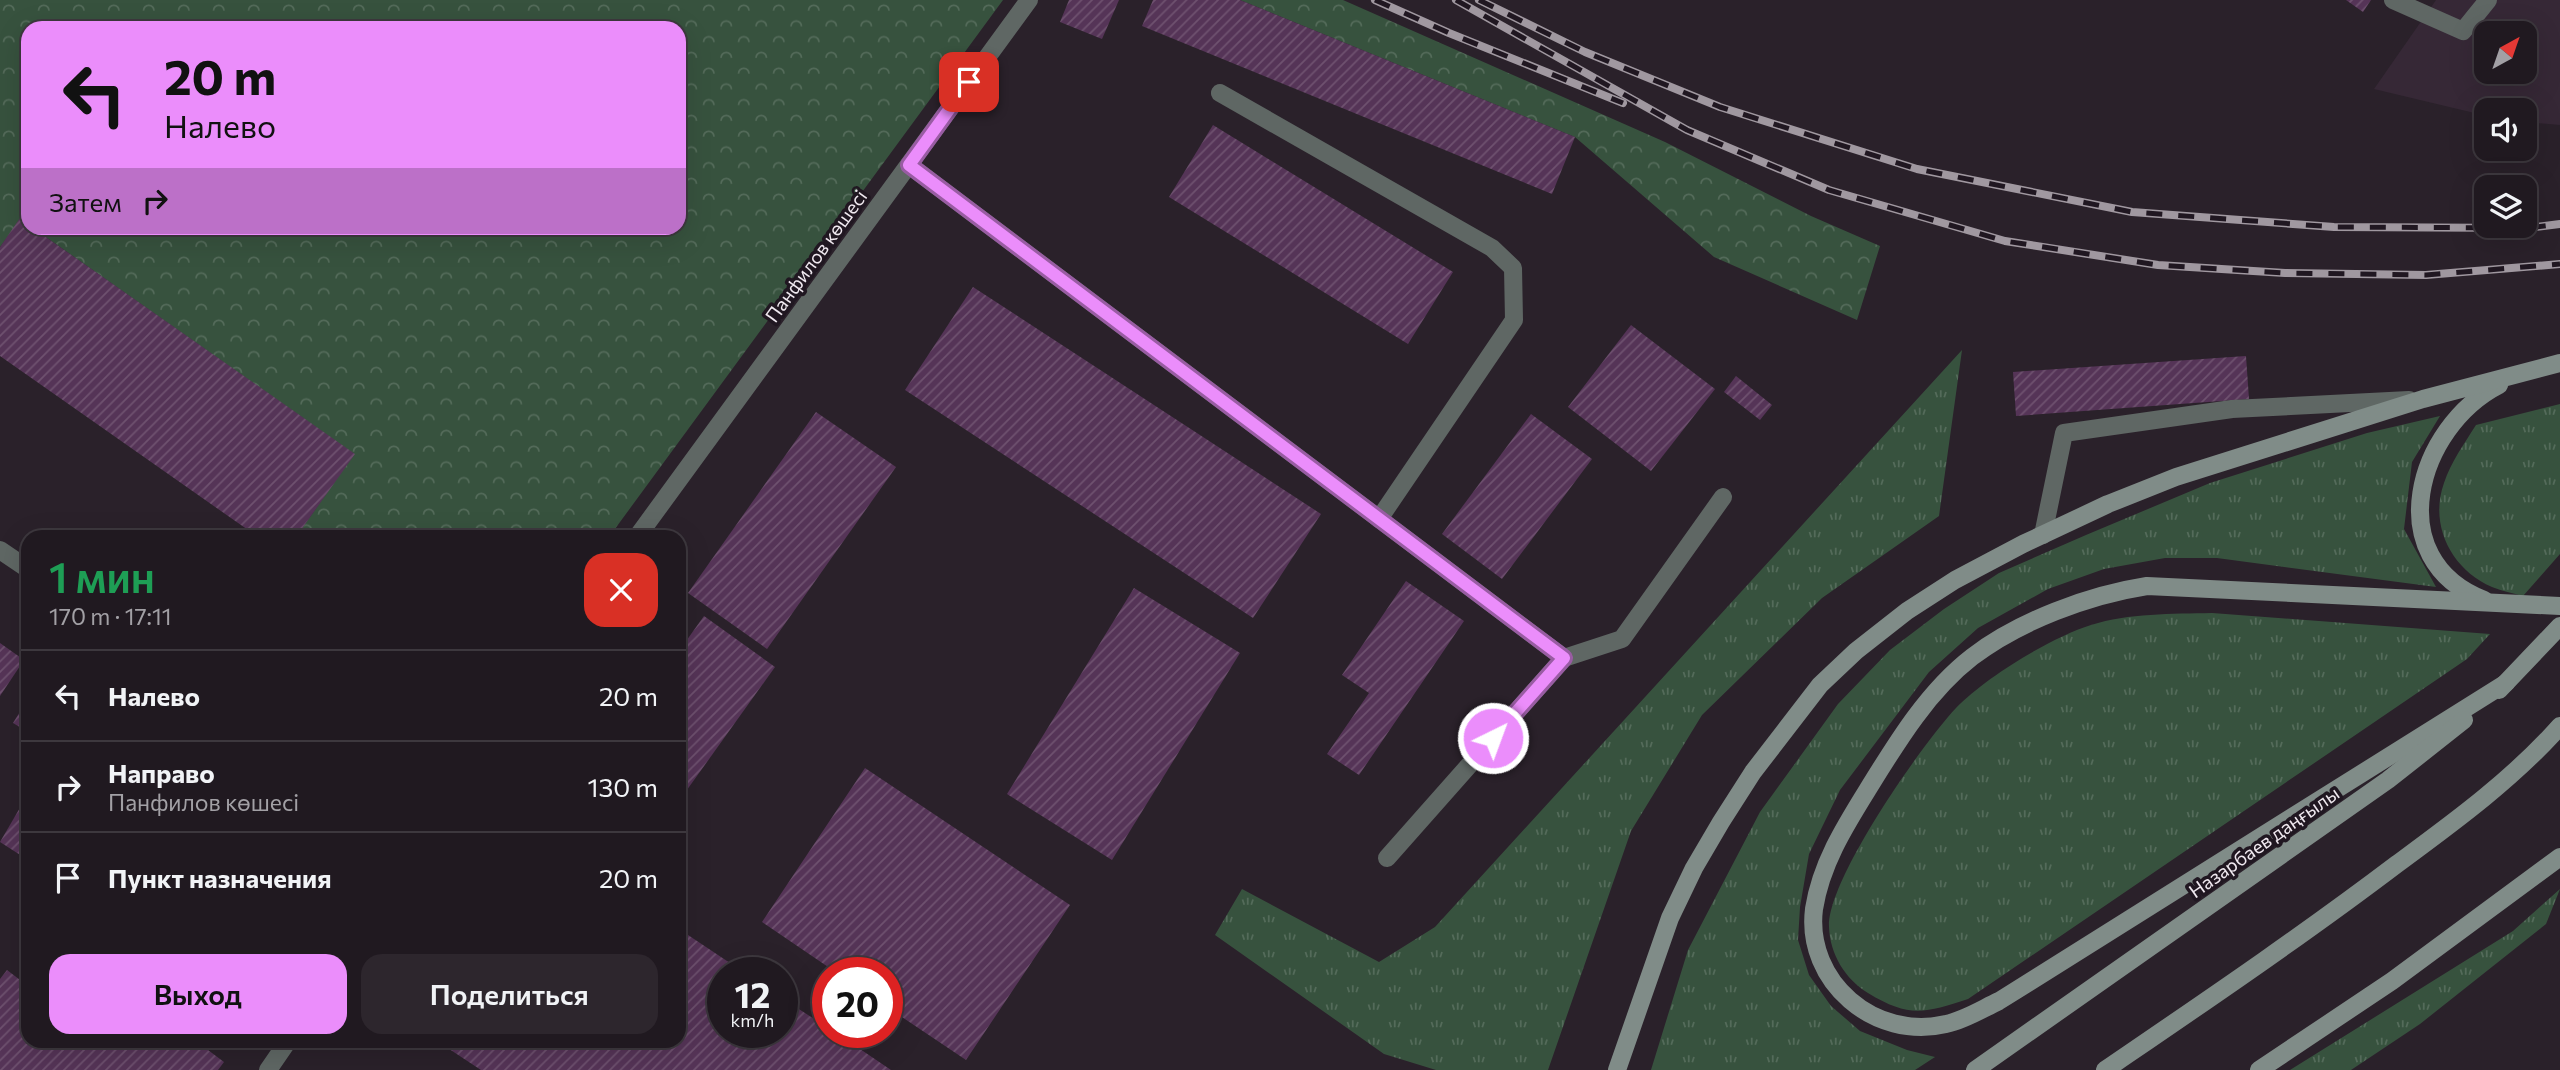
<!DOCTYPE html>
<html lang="ru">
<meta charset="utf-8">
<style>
body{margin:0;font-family:Commissioner,sans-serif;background:#2d262d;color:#f1f3f6;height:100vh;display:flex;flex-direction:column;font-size:26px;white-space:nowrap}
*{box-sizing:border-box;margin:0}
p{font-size:23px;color:#a2a0a5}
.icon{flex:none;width:38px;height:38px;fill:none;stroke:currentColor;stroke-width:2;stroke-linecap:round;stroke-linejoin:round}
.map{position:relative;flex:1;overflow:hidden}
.details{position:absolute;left:21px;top:530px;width:665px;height:518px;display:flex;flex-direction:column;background:#201920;border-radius:21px;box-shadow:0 7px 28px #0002,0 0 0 2px #3d383e}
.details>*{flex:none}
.banner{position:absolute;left:21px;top:21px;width:665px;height:214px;border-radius:21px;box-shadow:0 7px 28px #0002,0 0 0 2px #3d383e;background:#eb8dfb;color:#111;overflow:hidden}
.needle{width:46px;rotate:40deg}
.controls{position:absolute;left:2474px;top:21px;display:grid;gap:14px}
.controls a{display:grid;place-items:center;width:63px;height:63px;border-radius:14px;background:#201920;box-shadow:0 7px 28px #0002,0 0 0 2px #3d383e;font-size:35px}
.speed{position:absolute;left:707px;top:957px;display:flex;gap:14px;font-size:35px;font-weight:700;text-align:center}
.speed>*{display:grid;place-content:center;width:91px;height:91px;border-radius:50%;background:#201920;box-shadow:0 7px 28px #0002,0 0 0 2px #3d383e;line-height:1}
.speed small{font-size:18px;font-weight:400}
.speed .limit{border:10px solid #d22;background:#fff;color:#111}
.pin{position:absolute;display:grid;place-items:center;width:60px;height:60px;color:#fff;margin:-30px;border-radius:14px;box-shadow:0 4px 10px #0006}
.me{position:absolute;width:77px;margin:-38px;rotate:42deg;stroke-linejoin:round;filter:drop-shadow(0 0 5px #0008)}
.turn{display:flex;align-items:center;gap:24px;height:147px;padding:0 28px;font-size:32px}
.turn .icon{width:91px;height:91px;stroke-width:2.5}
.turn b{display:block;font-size:49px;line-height:60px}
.then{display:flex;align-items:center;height:66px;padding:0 28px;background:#0003;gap:14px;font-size:26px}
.round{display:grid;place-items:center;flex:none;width:74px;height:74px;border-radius:21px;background:#2d262d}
.headline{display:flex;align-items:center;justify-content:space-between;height:119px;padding:0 28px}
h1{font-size:42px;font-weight:600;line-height:52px;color:#1e9e55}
.cta{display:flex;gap:14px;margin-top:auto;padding:14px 28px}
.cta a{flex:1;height:80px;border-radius:21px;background:#eb8dfb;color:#111;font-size:28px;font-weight:600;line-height:80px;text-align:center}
.cta a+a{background:#2d262d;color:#f1f3f6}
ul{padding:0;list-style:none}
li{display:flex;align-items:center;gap:21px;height:91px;padding:0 28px;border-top:2px solid #3d383e}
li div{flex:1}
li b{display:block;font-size:26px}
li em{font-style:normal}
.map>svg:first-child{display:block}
.built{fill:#362836;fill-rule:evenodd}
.grass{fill:url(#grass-tufts)}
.forest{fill:url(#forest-crowns)}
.building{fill:url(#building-hatch)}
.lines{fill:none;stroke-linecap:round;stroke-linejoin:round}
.lane{stroke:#5f6764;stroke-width:18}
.street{stroke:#5f6764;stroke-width:18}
.secondary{stroke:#808c88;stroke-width:18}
.rail-casing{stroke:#a098a0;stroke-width:8}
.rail{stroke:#201721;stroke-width:5;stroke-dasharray:16;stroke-linecap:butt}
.route-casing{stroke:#995ca3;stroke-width:18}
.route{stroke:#eb8dfb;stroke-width:12}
.labels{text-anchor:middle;stroke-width:7;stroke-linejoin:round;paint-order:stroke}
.street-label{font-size:19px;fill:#f0e9f0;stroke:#201721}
</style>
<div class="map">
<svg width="2560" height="1070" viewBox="0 0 2560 1070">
<defs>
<pattern id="grass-tufts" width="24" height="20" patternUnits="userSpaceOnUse" patternTransform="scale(1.75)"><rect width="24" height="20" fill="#37523e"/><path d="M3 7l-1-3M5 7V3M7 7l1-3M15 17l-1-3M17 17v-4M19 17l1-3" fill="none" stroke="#546b5a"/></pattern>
<pattern id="forest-crowns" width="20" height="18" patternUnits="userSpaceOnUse" patternTransform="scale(1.75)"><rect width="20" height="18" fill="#37523e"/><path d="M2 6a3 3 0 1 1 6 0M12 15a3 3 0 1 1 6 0" fill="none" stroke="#546b5a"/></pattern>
<pattern id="building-hatch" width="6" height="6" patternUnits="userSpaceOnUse" patternTransform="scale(1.75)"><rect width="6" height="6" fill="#553457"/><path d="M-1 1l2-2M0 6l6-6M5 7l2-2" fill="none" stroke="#6e516f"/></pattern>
</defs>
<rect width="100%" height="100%" fill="#2a212a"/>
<path class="built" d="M2436 0H2560V125L2525 122V110H2487V116L2374 89ZM2487 33H2525V72H2487Z"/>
<g class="grass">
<polygon points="1962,350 1939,516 1822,598 1702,715 1631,831 1548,1070 1436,1070 1384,1054 1215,935 1242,889 1379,962 1435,927"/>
<path d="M2560 404V554L2523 596C2513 593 2502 591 2492 587 2451 569 2429 525 2444 483 2451 462 2464 444 2476 425Z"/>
<polygon points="2440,416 2412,462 2404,529 2436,587 2217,558 2165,558 2104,569 2048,589 1978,628 1929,672 1840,790 1809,854 1800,907 1798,940 1809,975 1831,1006 1860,1031 1907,1050 1935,1057 1915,1070 1651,1070 1688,950 1760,812 1838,704 1890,650 1944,609 1999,573 2086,535 2210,483 2367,433"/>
<path d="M2212 613 2490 634 2467 659 1968 999C1925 1013 1909 1018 1868 993 1845 979 1830 954 1829 927 1827 880 1922 744 1956 708 1986 677 2050 638 2091 625 2129 613 2172 614 2212 613Z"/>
<polygon points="2560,889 2546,924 2420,1024 2351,1070 2290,1070 2513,931"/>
</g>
<g class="forest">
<polygon points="0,0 1003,0 609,537 296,537 354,454 33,228 679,228 679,28 28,28 28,224 21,219 0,247"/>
<polygon points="1240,0 1343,0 1665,142 1811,216 1880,246 1857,320 1714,257 1575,137"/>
</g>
<g class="building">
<polygon points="1069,0 1119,0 1102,39 1060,22"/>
<polygon points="1153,0 1240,0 1575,137 1552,194 1142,26"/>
<polygon points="2346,0 2371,0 2363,12"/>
<polygon points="1213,125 1453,272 1408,344 1169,197"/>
<polygon points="20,218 28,224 28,228 33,228 355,454 296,537 258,537 0,356 0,247"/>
<polygon points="973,287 1321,514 1253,618 905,390"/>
<polygon points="1631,325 1715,389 1651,471 1568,407"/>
<polygon points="2246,356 2249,399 2016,416 2013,372"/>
<polygon points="1736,376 1772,405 1760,420 1724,392"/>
<polygon points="816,412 896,467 767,649 688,593"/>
<polygon points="1531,414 1592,459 1502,579 1442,534"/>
<polygon points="1406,581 1464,621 1359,775 1327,754 1369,693 1342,675"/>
<polygon points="1134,588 1240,653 1112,860 1007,794"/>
<polygon points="704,616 775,667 679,801 679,651"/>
<polygon points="0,643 24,660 0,696"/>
<polygon points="28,699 28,732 13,723"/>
<polygon points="865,768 1070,905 966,1060 887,1007 887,973 837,973 762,922"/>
<polygon points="28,794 28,860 0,842"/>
<polygon points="679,929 745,973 723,973 723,1032 782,1032 782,998 828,1028 828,1032 835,1032 891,1070 481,1070 437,1041 679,1041"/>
<polygon points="7,970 28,986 28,1041 196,1041 224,1062 218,1070 0,1070 0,979"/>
</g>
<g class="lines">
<g class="lane">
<polyline points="2393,0 2463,31 2488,0"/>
<polyline points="1220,93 1492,248 1513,268 1514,320 1379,519"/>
<polyline points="909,165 1564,658 1622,639 1723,497"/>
<polyline points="2043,535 2064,433 2232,409 2409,400"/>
<polyline points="1387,858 1564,658"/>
</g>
<g class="street">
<polyline points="637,537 1029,0"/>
<polyline points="0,550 28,569"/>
<polyline points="268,1070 288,1041"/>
</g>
<g class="secondary">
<path d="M2484 600C2379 559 2417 427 2499 385"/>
<path d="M2506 683 1999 1001C1982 1009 1965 1020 1946 1024 1875 1041 1805 982 1814 909 1821 864 1845 826 1868 789 1897 742 1928 691 1972 657 2019 621 2089 595 2147 586L2560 606"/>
<polyline points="2499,690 2560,626"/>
<polyline points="1617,1070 1670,918 1694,868 1721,822 1753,772 1820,685 1856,651 1907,611 1955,580 2023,544 2108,504 2176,477 2423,399 2560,363"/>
<polyline points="1975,1070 2388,780 2464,720"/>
<path d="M2105 1070C2203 1003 2302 936 2397 864 2454 822 2513 779 2560 726"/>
<polyline points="2259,1070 2392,981 2560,857"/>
</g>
<g class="rail-casing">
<g id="rail">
<polyline points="1375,0 1449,33 1623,103"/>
<polyline points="1456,0 1687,130 1829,190 2005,241 2158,265 2285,273 2426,275 2560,264"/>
<polyline points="1479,0 1585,52 1720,107 1917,169 2132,212 2334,227 2527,228 2560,224"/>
</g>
</g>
<use href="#rail" class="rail"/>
</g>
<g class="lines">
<g class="route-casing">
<polyline id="route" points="969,82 909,165 1564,658 1493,738"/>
</g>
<use href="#route" class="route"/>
</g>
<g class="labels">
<g class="street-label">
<text transform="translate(816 256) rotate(-54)" y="7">Панфилов көшесі</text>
<text transform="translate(2264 842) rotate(-35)" y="7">Назарбаев даңғылы</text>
</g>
</g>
</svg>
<div class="controls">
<a><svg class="needle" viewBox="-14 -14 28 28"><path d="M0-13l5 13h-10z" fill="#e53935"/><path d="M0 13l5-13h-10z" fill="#a2a0a5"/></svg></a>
<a><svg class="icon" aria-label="sound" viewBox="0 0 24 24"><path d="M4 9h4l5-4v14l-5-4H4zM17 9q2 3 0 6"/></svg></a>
<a><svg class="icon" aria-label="layers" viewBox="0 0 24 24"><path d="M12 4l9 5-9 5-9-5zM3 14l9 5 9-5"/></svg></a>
</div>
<div class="speed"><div>12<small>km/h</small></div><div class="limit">20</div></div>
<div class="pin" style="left:969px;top:82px;background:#d93025"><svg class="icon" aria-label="arrive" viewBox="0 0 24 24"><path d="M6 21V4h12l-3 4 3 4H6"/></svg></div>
<svg class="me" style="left:1493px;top:738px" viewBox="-20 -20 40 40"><circle r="17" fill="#eb8dfb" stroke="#fff" stroke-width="3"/><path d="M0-11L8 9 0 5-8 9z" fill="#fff"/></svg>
<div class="banner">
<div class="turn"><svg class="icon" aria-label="left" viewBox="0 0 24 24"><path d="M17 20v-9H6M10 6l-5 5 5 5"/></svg><div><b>20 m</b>Налево</div></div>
<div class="then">Затем<svg class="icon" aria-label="right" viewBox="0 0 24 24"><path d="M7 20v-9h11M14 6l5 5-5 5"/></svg></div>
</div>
<section class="details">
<div class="headline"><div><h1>1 мин</h1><p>170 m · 17:11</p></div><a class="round" style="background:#d93025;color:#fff"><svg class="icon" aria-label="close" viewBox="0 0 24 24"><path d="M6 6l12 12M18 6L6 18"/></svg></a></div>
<ul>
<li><svg class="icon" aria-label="left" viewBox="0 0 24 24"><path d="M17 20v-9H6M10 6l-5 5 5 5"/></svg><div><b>Налево</b></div><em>20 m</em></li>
<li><svg class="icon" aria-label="right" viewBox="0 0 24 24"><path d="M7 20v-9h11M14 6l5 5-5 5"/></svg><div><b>Направо</b><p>Панфилов көшесі</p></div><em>130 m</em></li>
<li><svg class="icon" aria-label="arrive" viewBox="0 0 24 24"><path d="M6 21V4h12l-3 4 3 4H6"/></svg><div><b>Пункт назначения</b></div><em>20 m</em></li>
</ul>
<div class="cta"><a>Выход</a><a>Поделиться</a></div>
</section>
</div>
